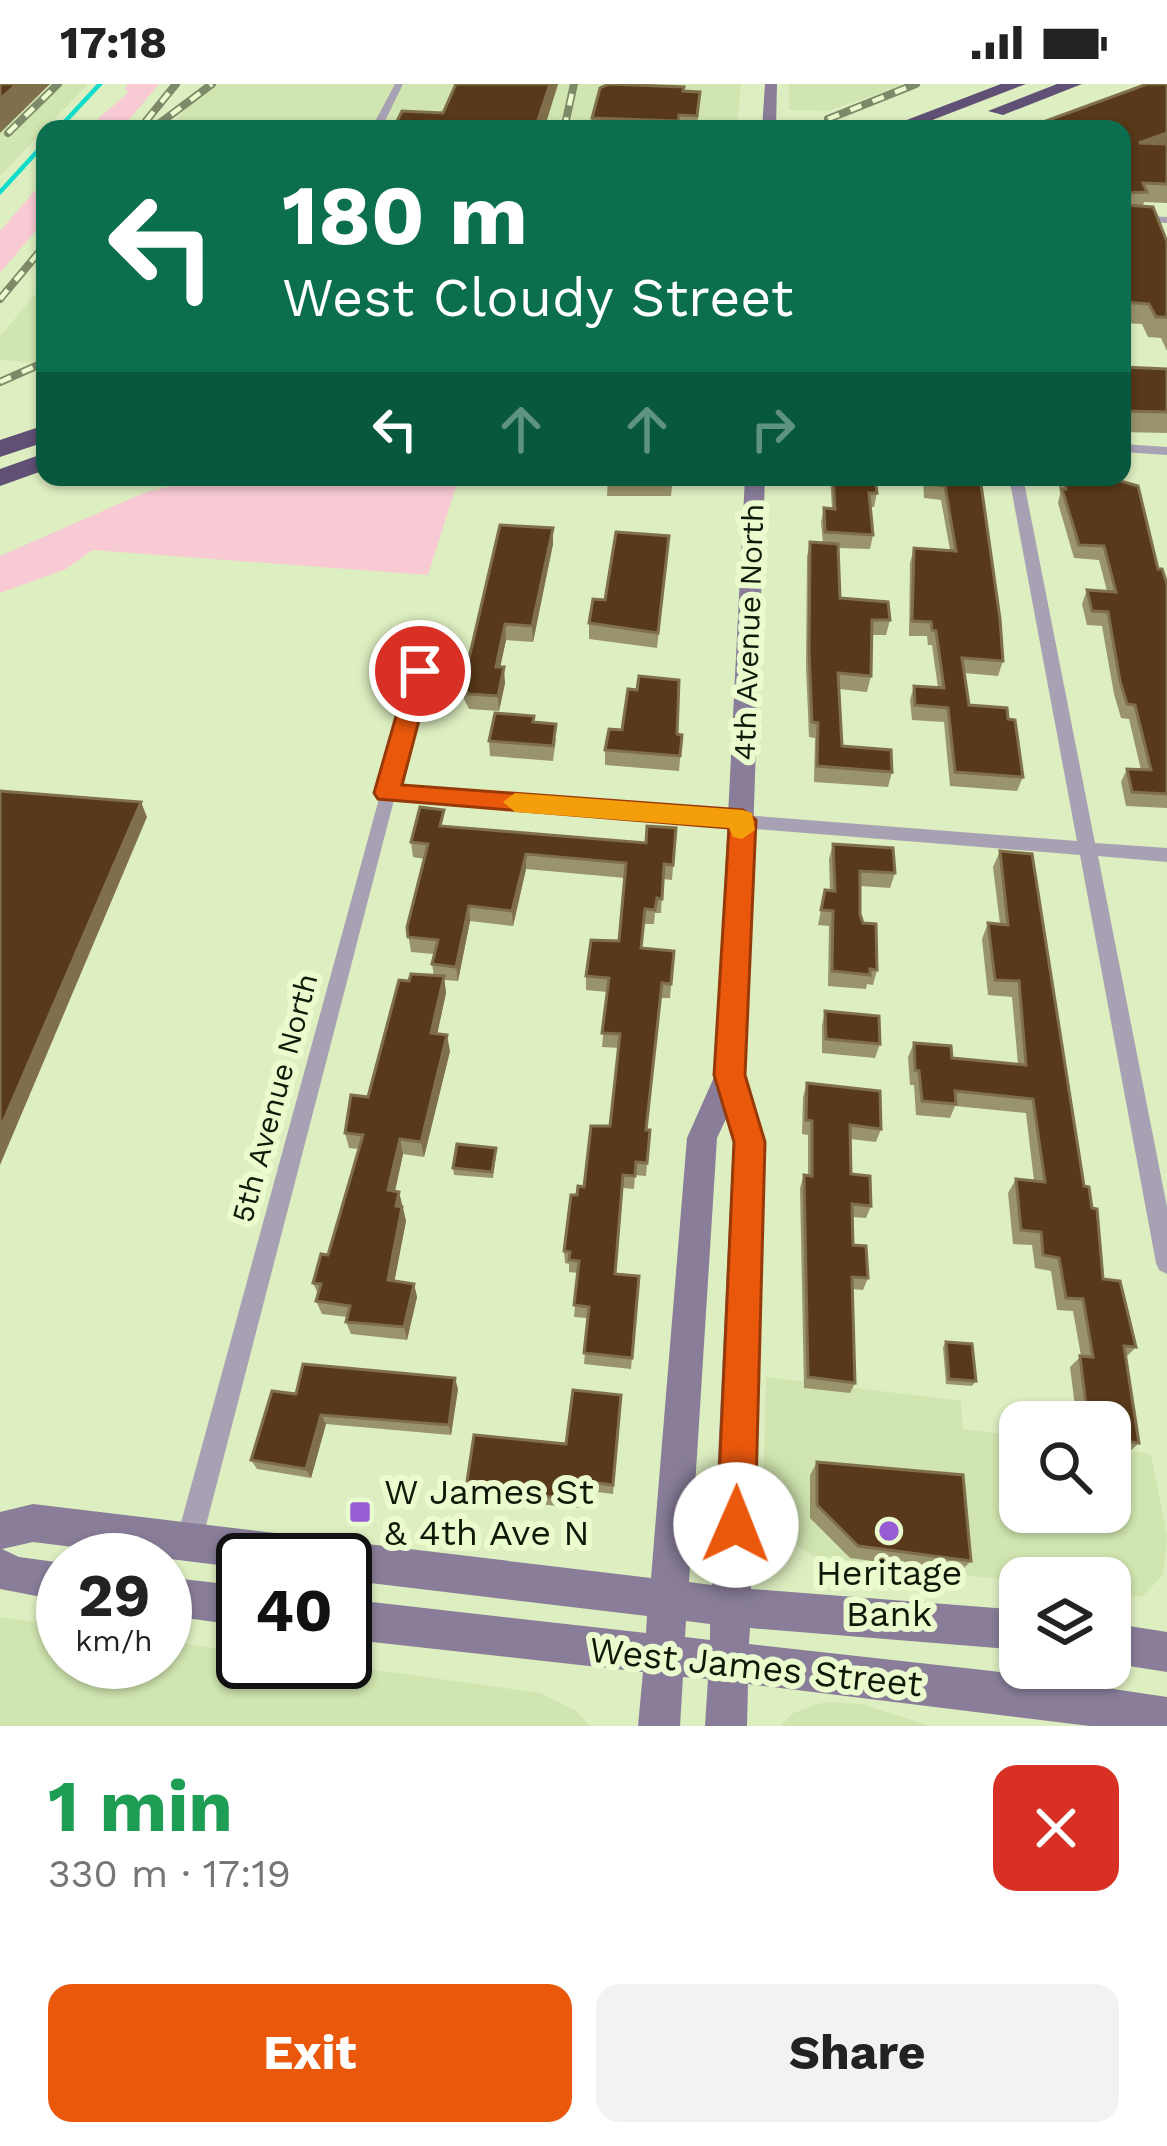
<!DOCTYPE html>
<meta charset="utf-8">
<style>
body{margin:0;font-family:"Work Sans",sans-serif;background:#f2f2f2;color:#222;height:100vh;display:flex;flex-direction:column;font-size:45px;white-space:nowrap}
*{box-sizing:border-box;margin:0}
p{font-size:39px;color:#767676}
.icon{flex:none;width:66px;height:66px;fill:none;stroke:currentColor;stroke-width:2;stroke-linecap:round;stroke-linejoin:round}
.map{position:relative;height:1642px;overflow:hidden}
.details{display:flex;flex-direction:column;background:#fff;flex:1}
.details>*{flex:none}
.top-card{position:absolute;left:36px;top:36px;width:1095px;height:366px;border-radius:24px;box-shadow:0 3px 9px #0004;background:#0b6e4f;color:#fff;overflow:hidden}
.buttons{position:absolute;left:999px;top:1317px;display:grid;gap:24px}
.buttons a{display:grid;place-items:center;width:132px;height:132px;border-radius:24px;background:#fff;box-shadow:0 3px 9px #0004;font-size:60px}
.speed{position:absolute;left:36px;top:1449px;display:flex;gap:24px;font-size:60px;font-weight:700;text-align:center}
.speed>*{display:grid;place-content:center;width:156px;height:156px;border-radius:50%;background:#fff;box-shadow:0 3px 9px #0004;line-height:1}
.speed small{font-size:30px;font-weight:400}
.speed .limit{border:6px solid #111;border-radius:18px;background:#fff;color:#111}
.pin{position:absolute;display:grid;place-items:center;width:102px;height:102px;color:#fff;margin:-51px;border:6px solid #fff;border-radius:50%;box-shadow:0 3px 12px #0007}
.me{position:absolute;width:132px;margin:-66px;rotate:1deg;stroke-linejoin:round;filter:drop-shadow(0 0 9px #0008)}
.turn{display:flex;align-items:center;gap:42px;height:252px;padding:0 48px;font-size:54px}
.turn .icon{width:156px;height:156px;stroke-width:2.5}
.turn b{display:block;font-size:84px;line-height:102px}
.lanes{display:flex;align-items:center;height:114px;padding:0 48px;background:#0003;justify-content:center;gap:60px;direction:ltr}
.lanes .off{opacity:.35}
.round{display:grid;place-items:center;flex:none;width:126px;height:126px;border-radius:24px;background:#f2f2f2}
.summary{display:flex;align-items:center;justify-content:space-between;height:204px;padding:0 48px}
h1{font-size:72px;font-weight:700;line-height:90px;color:#1e9e55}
.cta{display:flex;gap:24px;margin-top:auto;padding:24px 48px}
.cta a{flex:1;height:138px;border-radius:24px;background:#ea580c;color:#fff;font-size:48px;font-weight:700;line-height:138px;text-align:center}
.cta a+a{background:#f2f2f2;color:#222}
.status{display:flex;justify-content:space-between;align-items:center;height:84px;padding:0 60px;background:#fff;direction:ltr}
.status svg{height:33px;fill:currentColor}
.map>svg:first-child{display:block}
.built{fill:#d0e5af}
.green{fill:#f8cad3}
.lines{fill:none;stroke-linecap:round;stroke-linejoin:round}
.stream{stroke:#0fddcc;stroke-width:4.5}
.street{fill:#a8a0b3;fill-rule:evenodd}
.secondary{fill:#897d99;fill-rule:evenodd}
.highway{fill:#615076;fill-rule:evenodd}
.rail-casing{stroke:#7d8968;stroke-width:8}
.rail{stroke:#eafccd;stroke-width:4.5;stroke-dasharray:12;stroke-linecap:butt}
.wall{fill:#9a946c}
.shaded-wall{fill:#806f4b}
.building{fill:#583919;stroke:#806f4b;stroke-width:3}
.route{fill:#ea580c;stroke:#983908;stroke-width:3}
.slow{fill:#f59e0b}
.poi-dot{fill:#975cd3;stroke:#eafccd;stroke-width:4.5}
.labels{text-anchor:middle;stroke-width:12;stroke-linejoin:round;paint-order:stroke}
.street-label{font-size:30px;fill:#121807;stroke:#eafccd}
.near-poi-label{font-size:36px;fill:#121807;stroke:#eafccd;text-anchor:start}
.near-street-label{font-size:36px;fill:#121807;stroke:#eafccd}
</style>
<div class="status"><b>17:18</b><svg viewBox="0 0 49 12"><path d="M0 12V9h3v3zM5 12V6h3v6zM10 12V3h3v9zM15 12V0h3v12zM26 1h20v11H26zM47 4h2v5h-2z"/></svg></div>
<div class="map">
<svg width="1167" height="1642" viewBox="0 0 1167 1642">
<rect width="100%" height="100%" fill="#ddeec0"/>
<g class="built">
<polygon points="0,0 88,0 0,92"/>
<polygon points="206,0 741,0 737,45 169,45"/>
<polygon points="789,0 906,0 828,27 789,26"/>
<polygon points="45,198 45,279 0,276 0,253"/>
<polygon points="766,1293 961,1317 963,1345 1020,1352 1020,1428 1110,1428 1110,1364 1151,1370 1167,1452 1163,1491 1142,1513 1110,1509 1110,1494 1020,1494 1020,1498 814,1472 781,1452 763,1422"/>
<polygon points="0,1533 63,1542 63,1578 165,1578 165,1557 243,1568 243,1578 317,1578 540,1609 576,1627 590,1642 0,1642"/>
<polygon points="825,1618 861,1620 930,1642 781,1642 793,1629"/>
</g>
<g class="green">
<polygon points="128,0 159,0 121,45 86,45 129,8 124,5"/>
<polygon points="45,95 45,136 0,189 0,147"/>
<polygon points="235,393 459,393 428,491 92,466 66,485 0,509 0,472 146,408 176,401 238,399"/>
</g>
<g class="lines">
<g class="stream">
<polyline points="58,45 100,0"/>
<polyline points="0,108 45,59"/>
</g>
<g class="street">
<polygon points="395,0 403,0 381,45 371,45"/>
<polygon points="1122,131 1167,133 1167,139 1122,137"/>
<polygon points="1122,360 1167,363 1167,371 1122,368"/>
<polygon points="1009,393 1023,393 1095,759 1167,764 1167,778 1098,772 1167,1123 1167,1190 1159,1186 1156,1179 1080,771 394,716 202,1457 198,1466 189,1470 180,1466 176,1457 415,583 420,582 428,587 397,704 1077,757"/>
</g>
<g class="secondary">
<polygon points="765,0 777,0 776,45 762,45"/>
<path d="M745 393H765L745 991 765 1058 751 1505 1020 1526V1566L750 1544 749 1560 992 1587 1167 1613V1642H1090L748 1600 747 1642H705L708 1595 683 1593 680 1642H638L643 1588 345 1555V1515L646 1549 647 1532 345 1496V1476H243V1484L33 1458 2 1465 19 1473 63 1479V1517L0 1505V1428L33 1420 651 1494 687 1054 715 991ZM727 1033 733 1058 712 1501 689 1498 717 1054ZM686 1537 710 1540V1556L685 1553Z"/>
<polygon points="165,1493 243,1502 243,1542 165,1531"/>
<polygon points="1110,1539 1167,1548 1167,1588 1110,1579"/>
</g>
<g class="highway">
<polygon points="1001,0 1026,0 909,45 883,45"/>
<polygon points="1057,0 1082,0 1003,31 988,27"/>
<polygon points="45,341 45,358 0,373 0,356"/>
<polygon points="45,369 45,386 0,402 0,385"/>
</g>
<g class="rail-casing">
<g id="rail">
<polyline points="828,35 916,0"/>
<polyline points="146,37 176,0"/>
<polyline points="152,45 212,0"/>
<polyline points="564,45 574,0"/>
<polyline points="8,49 58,0"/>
<polyline points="0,215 45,161"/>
<polyline points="0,298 45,278"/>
</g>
</g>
<use href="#rail" class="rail"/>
</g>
<g class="wall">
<polygon points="456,0 558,0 544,45 393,45 443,29"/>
<polygon points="1167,0 1167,119 1144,118 1143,122 1167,158 1167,267 1161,254 1148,253 1142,240 1122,239 1122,45 1041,45 1043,38"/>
<polygon points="683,7 700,8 697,45 592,45 592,34"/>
<polygon points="1122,283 1167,285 1167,349 1122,348"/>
<polygon points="478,393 504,393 502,400 479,399"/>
<polygon points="608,393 673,393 671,412 607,412"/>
<polygon points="830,393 875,393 877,409 874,423 870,423 873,451 870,465 838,464 840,514 890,536 886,551 871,551 871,592 867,608 839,605 842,662 892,688 888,703 814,698 815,654 809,653 806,583 807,473 810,458 823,459 821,438 824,424 832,424"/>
<polygon points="923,393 980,393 1003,577 998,592 964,589 969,621 1008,635 1023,693 1017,707 950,702 944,638 912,636 910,616 914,602 938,604 932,561 928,561 927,552 909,552 910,479 914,464 950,466 941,416 924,414"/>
<polygon points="1058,393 1106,393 1167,500 1167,724 1126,722 1121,698 1127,685 1141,686 1129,635 1121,634 1114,610 1102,542 1087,541 1082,520 1087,506 1107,507 1099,476 1074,474 1058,419 1060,410"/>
<polygon points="553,444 553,460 533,558 506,556 500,583 505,599 499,627 469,625 464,615 463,600"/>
<polygon points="668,467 657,564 589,555 589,539 605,516"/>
<polygon points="535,638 556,655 553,677 490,672 489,657"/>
<polygon points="677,650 682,651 679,687 605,681 605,666"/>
<polygon points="445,742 646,759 676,744 672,796 663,795 661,829 655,829 654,840 644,840 641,864 674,867 670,914 661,914 647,1046 650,1046 646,1092 635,1091 634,1105 623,1104 616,1190 639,1192 631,1285 584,1280 588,1234 574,1233 578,1189 569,1188 569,1180 565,1179 564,1167 577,1111 584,1103 610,1042 619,964 602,963 607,908 586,906 586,892 619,857 625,794 526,785 513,842 470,837 458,897 444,896 446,909 437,950 450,967 424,1073 403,1070 395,1107 399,1108 406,1137 394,1197 414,1200 417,1213 407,1256 351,1250 346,1238 347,1233 322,1230 316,1217 318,1210 313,1199 328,1171 359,1065 349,1064 345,1049 368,1013 409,897 434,892 432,880 434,870 411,868 407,843 425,775 413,773 411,758"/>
<polygon points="833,760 895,789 890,804 860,802 860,830 877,886 873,901 867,900 866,905 828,902 829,842 818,841 825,806 830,806 829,775"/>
<polygon points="1000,767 1084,1102 1103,1195 1136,1263 1126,1273 1139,1359 1128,1369 1110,1367 1110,1338 1077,1338 1070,1283 1081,1272 1073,1227 1057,1226 1051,1187 1035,1184 1032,1161 1013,1160 1008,1109 1016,1095 1034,1097 1026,1029 955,1022 950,1034 916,1031 914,1001 910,1001 908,973 914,959 952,974 1018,980 1012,913 988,911 982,855 988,839 1000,840 993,783"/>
<polygon points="825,927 880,960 875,974 822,969 822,941"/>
<polygon points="807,999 881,1045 876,1058 850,1055 851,1090 871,1122 866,1134 852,1133 853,1161 868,1194 863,1206 852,1205 855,1299 850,1309 804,1304 800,1104 804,1091 808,1092 808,1051 802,1050 803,1013"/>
<polygon points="496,1070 493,1094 454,1091 453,1084"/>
<polygon points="946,1258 976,1297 972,1302 946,1300 943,1263"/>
<polygon points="458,1305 451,1351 326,1340 311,1394 257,1385 251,1376 296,1310"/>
<polygon points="621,1311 613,1410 573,1405 578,1416 578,1424 469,1413 466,1404 566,1360"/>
<polygon points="817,1378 971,1477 959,1489 850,1474 810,1434 810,1391"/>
</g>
<g class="shaded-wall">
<polygon points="17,0 50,0 0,49 0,15"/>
<polygon points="550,0 558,0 544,45 537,45 537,39"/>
<polygon points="1167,49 1167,65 1139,59"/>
<polygon points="553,444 553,460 533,558 532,542"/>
<polygon points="505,540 506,556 497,598 496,583"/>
<polygon points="504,583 505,599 499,627 498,612"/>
<polygon points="141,718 147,733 0,1081 0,1045"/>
<polygon points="526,770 526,785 513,842 512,827"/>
<polygon points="469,822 470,837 458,897 456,883"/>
<polygon points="444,892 446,909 434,965 431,949"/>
<polygon points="447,951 450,967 424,1073 421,1058"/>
<polygon points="400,1055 403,1070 392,1121 388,1106"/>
<polygon points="399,1108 406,1137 392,1210 388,1196"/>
<polygon points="414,1200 417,1213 407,1256 404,1243"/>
<polygon points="455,1294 458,1305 451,1351 449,1341"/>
<polygon points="321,1331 326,1340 311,1394 306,1385"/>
</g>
<g class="building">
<polygon points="0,0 17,0 0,15"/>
<polygon points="456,0 550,0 537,39 511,38 505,45 393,45 402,27 443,29"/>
<polygon points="609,0 684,3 683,7 700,8 697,32 679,31 678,37 592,34 600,4"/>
<polygon points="1147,0 1167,0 1167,49 1139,59 1167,60 1167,100 1143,99 1147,108 1125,109 1125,121 1153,123 1167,158 1167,233 1156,233 1149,220 1122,218 1122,193 1125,193 1122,184 1122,45 1061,45 1043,38"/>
<polygon points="1122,283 1167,285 1167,328 1122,327"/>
<rect x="608" y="393" width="64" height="3"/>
<polygon points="833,393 875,393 877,409 869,409 873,451 825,448 824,424 835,425"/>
<polygon points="927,393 980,393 1000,535 1003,577 962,574 969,621 1007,624 1008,635 1015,636 1023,693 955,688 948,624 915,621 914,602 944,604 936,547 932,546 931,538 912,537 914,464 956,467 945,402 928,400"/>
<polygon points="1064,393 1106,393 1138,402 1158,485 1162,485 1167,500 1167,710 1132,708 1127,685 1151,686 1135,621 1127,620 1120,597 1108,528 1092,527 1087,506 1116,508 1104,462 1079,461 1062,405 1066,405"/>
<polygon points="500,441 553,444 532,542 505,540 496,583 504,583 498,612 468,610 463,600"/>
<polygon points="616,448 669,452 658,549 589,539 593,515 605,516"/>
<polygon points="810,458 838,460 840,514 888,518 890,536 872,536 871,592 838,589 842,662 891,666 892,688 817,682 818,639 812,638 809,568"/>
<polygon points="639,592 679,596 677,650 682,651 680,672 605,666 609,645 622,646 628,605 637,606"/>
<polygon points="495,629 534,632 533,638 556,640 553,662 489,657"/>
<polygon points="0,707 141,718 0,1045"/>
<polygon points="420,723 444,726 440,742 549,751 646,759 647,742 676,744 673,781 664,780 662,815 657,814 655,826 645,825 641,864 674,867 671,900 662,899 646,1046 650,1046 647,1079 636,1078 635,1092 623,1091 615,1190 639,1192 632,1274 584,1269 589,1223 574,1221 579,1177 569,1176 570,1168 564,1167 571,1111 577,1111 578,1102 584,1103 591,1042 610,1042 620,950 602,949 609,894 586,892 591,856 619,857 626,779 526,770 512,827 469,822 456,883 432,880 438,856 408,853 407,843 428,760 411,758"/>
<polygon points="833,760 893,764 895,789 860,787 860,830 863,839 876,840 877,886 870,885 870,891 832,887 833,827 821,826 825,806 835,807"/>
<polygon points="1000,767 1032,770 1084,1102 1089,1103 1092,1124 1097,1125 1103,1195 1120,1197 1136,1263 1124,1262 1139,1359 1110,1355 1110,1338 1088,1338 1080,1272 1093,1273 1083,1215 1066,1214 1059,1174 1043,1171 1041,1148 1021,1146 1016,1095 1045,1098 1033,1015 955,1007 956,1020 922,1017 919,987 915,986 914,959 951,962 952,974 1026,981 1019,897 995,896 988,839 1008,841"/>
<polygon points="411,890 444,892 431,949 447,951 421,1058 400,1055 388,1106 399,1108 396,1122 402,1123 388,1196 414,1200 404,1243 346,1238 350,1222 316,1217 321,1200 313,1199 321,1170 328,1171 363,1051 345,1049 351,1011 368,1013 399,896 409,897"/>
<polygon points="825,927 879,932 880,960 826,955"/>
<polygon points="807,999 880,1007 881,1045 850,1041 851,1090 870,1092 871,1122 852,1120 853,1161 866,1162 868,1194 852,1193 855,1299 808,1293 804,1091 812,1092 812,1037 806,1036"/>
<polygon points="457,1060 496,1064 492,1088 453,1084"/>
<polygon points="946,1258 972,1260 976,1297 949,1295"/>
<polygon points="303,1280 455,1294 449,1341 321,1331 306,1385 251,1376 272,1307 296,1310"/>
<polygon points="573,1306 621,1311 613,1401 569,1395 578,1416 466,1404 474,1351 566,1360"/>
<polygon points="817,1378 963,1391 971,1477 858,1462 817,1421"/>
</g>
<polygon class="route" points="420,579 432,587 402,701 743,726 756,736 745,991 765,1058 755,1441 749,1454 736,1460 722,1454 717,1441 734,1058 714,991 729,744 378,715 374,709 409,587"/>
<polygon class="slow" points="515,709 743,726 752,729 755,746 742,755 733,753 729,744 515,728 503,718"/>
<g class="poi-dot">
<rect x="348" y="1416" width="24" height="24" rx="6"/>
<circle cx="889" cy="1447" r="12"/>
</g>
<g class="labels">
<g class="street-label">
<text transform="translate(749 548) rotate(-88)" y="10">4th Avenue North</text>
<text transform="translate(275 1014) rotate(-75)" y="10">5th Avenue North</text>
</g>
<g class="near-poi-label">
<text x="384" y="1420">W James St<tspan x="384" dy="41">&amp; 4th Ave N</tspan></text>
<text x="889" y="1501" text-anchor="middle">Heritage<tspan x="889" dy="41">Bank</tspan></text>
</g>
<g class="near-street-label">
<text transform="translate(756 1582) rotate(6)" y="13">West James Street</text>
</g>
</g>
</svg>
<div class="buttons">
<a><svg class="icon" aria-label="search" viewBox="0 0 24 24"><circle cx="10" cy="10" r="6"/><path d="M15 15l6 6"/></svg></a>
<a><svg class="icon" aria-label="layers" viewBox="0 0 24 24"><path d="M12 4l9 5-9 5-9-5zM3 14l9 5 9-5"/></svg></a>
</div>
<div class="speed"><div>29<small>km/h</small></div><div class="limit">40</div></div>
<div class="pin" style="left:420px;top:587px;background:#d93025"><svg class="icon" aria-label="arrive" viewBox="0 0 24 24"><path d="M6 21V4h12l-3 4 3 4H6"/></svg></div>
<svg class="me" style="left:736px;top:1441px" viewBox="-20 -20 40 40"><circle r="19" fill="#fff"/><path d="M0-13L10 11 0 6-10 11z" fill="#ea580c"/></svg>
<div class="top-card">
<div class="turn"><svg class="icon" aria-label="left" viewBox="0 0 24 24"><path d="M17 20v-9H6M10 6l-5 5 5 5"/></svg><div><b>180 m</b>West Cloudy Street</div></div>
<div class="lanes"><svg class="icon" aria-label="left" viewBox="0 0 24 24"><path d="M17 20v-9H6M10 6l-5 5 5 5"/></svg><svg class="icon off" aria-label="ahead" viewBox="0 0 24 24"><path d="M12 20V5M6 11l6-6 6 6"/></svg><svg class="icon off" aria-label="ahead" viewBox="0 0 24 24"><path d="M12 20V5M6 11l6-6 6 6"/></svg><svg class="icon off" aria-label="right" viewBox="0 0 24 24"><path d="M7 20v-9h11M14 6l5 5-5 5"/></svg></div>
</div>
</div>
<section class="details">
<div class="summary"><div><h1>1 min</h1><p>330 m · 17:19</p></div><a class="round" style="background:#d93025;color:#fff"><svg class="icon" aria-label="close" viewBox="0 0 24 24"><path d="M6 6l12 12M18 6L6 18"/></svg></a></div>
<div class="cta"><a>Exit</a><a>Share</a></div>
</section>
